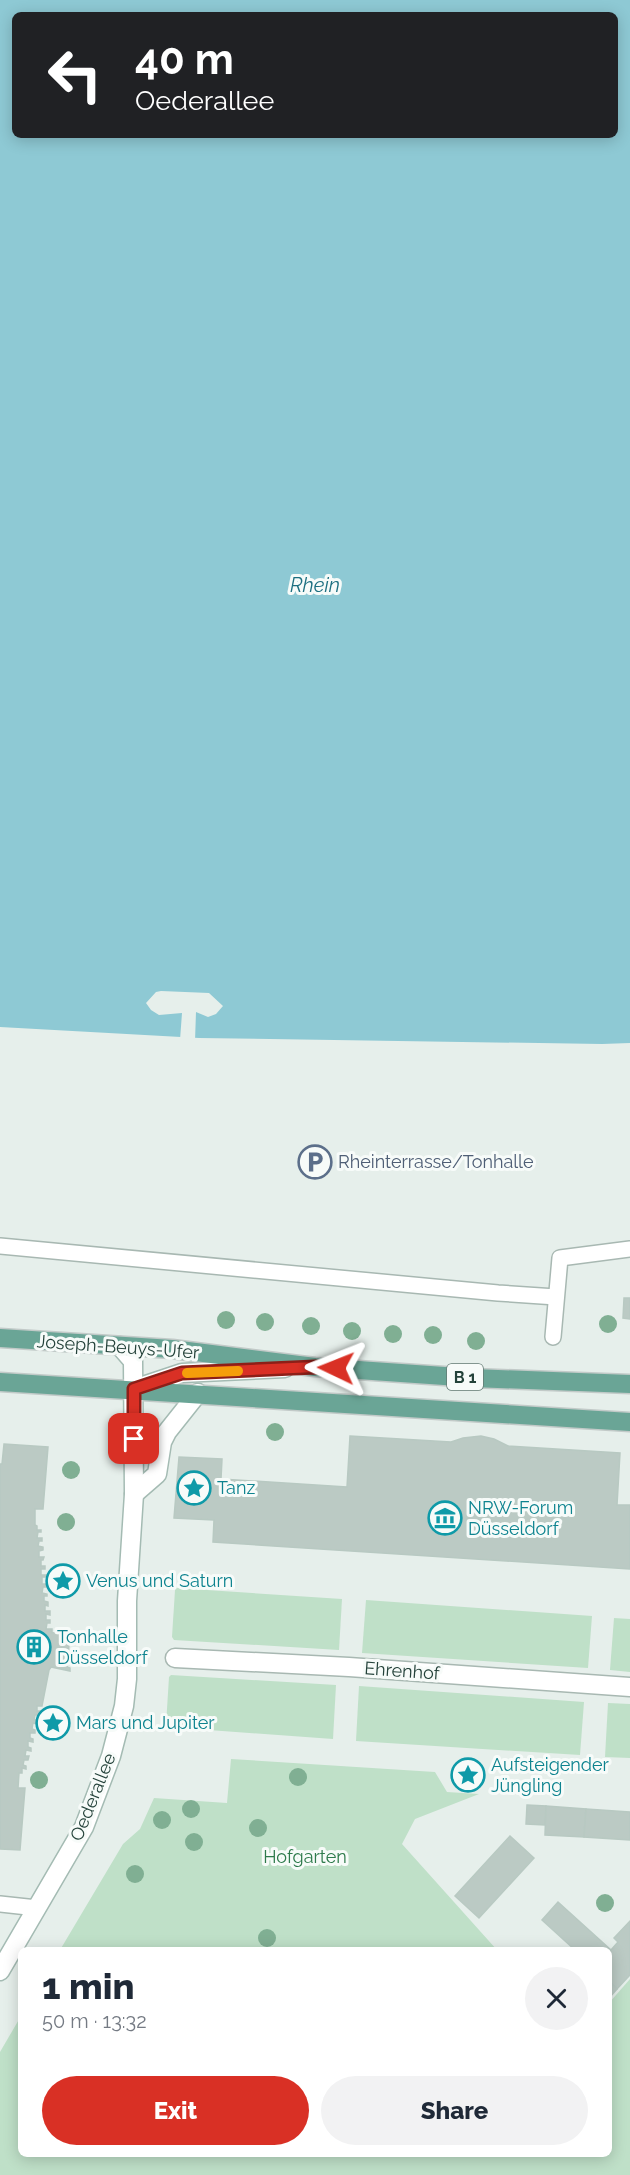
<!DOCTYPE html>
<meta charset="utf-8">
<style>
body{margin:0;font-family:Raleway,sans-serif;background:#f2f2f3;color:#1f2937;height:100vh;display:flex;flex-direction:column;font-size:22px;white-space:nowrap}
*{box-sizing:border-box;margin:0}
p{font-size:20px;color:#747a83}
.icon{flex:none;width:33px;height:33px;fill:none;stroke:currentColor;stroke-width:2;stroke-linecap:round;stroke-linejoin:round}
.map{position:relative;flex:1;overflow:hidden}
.drawer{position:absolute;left:18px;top:1947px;width:594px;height:210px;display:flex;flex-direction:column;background:#fff;border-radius:9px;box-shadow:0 3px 15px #0003}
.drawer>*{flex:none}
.banner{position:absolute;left:12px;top:12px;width:606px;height:126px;border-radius:9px;box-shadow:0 3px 15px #0003;background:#202124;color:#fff;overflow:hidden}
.pin{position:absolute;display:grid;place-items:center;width:51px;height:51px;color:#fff;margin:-26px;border-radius:12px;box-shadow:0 3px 9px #0006}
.me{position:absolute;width:66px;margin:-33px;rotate:272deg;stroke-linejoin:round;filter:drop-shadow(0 0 4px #0008)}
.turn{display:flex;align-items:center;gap:21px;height:126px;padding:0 24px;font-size:27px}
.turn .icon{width:78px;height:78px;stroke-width:2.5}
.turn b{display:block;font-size:42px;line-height:51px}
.round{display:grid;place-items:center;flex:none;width:63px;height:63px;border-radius:32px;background:#f2f2f3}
.head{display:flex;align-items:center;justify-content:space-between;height:102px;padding:0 24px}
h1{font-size:36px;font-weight:800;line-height:45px}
.button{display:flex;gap:12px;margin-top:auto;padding:12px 24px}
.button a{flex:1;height:69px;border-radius:36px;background:#d93025;color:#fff;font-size:24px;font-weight:800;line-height:69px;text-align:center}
.button a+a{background:#f2f2f3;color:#1f2937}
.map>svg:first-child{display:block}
.green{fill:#bfe0c8}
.water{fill:#8ec9d4;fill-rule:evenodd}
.pier{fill:#e6efeb}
.building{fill:#bbcac4;stroke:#b8c9c2;stroke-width:1.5}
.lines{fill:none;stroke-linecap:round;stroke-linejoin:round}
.lane-casing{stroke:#a8b8b2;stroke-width:18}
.street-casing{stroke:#a8b8b2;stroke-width:21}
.secondary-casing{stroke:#a4bbb3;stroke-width:21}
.primary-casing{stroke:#c2cac8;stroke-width:21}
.lane{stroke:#fff;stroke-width:15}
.street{stroke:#fff;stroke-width:18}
.secondary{stroke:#fff;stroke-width:18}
.primary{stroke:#6aa596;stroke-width:18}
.tree{fill:#80af93}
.route-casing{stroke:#8d1f18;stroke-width:15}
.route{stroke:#d93025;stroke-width:10}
.slow{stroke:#f59e0b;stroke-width:10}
.labels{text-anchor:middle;stroke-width:6;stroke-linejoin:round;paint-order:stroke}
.shield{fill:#f7fbf9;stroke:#637a73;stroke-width:1.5}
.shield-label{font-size:16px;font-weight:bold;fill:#24423a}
.service-label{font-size:18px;fill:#4e5e75;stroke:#f7fbf9;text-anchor:start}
.street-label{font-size:18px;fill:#24423a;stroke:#f7fbf9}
.culture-label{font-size:18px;fill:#0d838f;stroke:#f7fbf9;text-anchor:start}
.park-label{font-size:18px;fill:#2d7a4b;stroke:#f7fbf9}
.water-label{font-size:20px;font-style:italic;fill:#1c6f80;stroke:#f7fbf9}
</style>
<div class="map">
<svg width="630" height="2175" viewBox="0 0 630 2175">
<rect width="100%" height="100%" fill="#e6efeb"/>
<g class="green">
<polygon points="177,1588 342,1599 339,1650 174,1640 172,1637 175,1590"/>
<polygon points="366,1600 592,1616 588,1668 362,1653"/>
<polygon points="614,1618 630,1619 630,1672 610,1670"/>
<polygon points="171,1675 336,1685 333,1739 168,1727 166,1725 169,1677"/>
<polygon points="359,1686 584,1702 580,1755 356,1741"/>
<polygon points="608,1703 630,1704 630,1758 605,1757"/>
<polygon points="231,1759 435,1772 447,1792 479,1794 415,1819 402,1844 497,1950 60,1950 123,1844 140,1829 154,1798 227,1803"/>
<polygon points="630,1979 630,2175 0,2175 0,2052 21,2016 21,2154 609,2154 609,2003"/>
</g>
<path class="water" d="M0 0H630V1043L602 1044 199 1038 0 1027ZM15 15H615V135H15Z"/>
<polygon class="pier" points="161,991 209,993 223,1006 216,1014 208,1017 196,1012 195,1041 180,1040 182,1013 159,1015 151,1010 146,1003 156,992"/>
<g class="building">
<polygon points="624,1298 630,1298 630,1319 623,1318"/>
<polygon points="350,1436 451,1442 463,1438 481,1436 494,1439 508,1446 620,1453 617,1505 630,1505 630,1569 213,1542 214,1520 174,1518 179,1457 222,1459 221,1479 347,1487"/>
<polygon points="4,1444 48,1447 43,1509 35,1509 35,1525 37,1526 37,1530 41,1530 41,1532 38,1532 37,1538 42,1538 42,1541 39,1541 38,1546 43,1547 43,1550 39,1551 39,1557 44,1557 43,1560 41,1560 41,1566 45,1566 45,1569 41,1569 41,1575 46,1575 45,1577 42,1577 42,1584 47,1584 46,1587 43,1587 42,1593 47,1594 47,1596 44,1596 44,1601 48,1602 48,1606 45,1605 45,1611 50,1611 50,1615 46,1614 46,1620 50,1620 50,1623 47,1623 46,1629 52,1629 52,1633 71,1631 69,1641 72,1641 72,1644 69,1644 68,1658 71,1658 71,1661 68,1661 67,1667 70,1668 70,1671 51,1667 49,1670 42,1706 37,1706 37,1711 40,1711 40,1715 35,1715 34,1720 38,1720 37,1724 33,1723 32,1729 35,1730 35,1733 30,1733 30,1738 33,1739 33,1742 28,1741 28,1747 31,1748 31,1751 26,1750 25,1756 29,1756 28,1760 24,1760 23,1765 26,1766 26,1769 22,1768 22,1773 19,1773 18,1788 25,1788 20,1850 0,1849 0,1464 2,1464"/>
<polygon points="527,1805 546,1806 545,1825 526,1824"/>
<polygon points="546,1806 586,1809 584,1837 545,1835"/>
<polygon points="586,1809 630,1812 630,1840 584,1837"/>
<polygon points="510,1836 534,1858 479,1918 455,1896"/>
<polygon points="558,1902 611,1950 618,1942 614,1938 630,1921 630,1975 617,1989 609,1981 609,1950 575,1950 542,1920"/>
<polygon points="609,1981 617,1989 609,1998"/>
</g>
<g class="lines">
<g class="lane-casing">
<g id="lane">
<polyline points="0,1246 498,1293 556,1297"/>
<polyline points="553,1337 560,1258 630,1249"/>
<polyline points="0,1904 37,1908"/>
</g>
</g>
<g class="street-casing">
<polyline id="street" points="175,1658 349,1667 630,1687"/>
</g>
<g class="secondary-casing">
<g id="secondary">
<polyline points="134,1389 182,1373 285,1368"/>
<polyline points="134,1494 157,1474 162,1442 167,1432 198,1393"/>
<polyline points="0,1971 84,1827 111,1756 124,1706 127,1679 127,1601 134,1494 133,1361 120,1346"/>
</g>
</g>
<g class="primary-casing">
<g id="primary">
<polyline points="0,1338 172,1349 315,1367 473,1378 630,1384"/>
<polyline points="0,1382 630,1422"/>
</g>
</g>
<use href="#lane" class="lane"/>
<use href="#street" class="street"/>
<use href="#secondary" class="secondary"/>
<use href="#primary" class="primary"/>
</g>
<g class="tree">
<circle cx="226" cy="1320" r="9"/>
<circle cx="265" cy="1322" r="9"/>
<circle cx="608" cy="1324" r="9"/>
<circle cx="311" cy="1326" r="9"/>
<circle cx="352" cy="1331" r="9"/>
<circle cx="393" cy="1334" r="9"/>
<circle cx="433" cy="1335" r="9"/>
<circle cx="476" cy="1341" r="9"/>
<circle cx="275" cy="1432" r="9"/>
<circle cx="71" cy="1470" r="9"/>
<circle cx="66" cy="1522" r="9"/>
<circle cx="298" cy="1777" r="9"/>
<circle cx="39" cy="1780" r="9"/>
<circle cx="191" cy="1809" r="9"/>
<circle cx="162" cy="1820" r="9"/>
<circle cx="258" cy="1828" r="9"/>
<circle cx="194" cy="1842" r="9"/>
<circle cx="135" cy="1874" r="9"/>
<circle cx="605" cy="1903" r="9"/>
<circle cx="267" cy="1938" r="9"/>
</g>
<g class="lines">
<g class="route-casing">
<polyline id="route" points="134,1439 134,1389 182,1373 315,1367 336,1368"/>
</g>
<use href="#route" class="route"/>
<polyline class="slow" points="187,1373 238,1371"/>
</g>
<defs>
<g id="parking-ring" transform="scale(1.725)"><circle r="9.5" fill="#f7fbf9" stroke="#5c6f8a" stroke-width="1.5"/><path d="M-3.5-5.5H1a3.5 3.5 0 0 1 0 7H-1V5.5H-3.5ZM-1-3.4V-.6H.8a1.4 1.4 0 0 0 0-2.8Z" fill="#5c6f8a"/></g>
<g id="sight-ring" transform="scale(1.725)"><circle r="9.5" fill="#f7fbf9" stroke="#0f9aa8" stroke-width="1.5"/><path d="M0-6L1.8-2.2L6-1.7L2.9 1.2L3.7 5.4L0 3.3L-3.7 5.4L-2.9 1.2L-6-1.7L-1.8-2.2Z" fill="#0f9aa8"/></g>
<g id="museum-ring" transform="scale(1.725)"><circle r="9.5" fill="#f7fbf9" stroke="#0f9aa8" stroke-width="1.5"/><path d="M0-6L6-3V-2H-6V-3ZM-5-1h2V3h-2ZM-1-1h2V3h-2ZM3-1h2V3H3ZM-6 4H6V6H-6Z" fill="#0f9aa8"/></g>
<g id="building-ring" transform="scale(1.725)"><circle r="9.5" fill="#f7fbf9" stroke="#0f9aa8" stroke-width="1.5"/><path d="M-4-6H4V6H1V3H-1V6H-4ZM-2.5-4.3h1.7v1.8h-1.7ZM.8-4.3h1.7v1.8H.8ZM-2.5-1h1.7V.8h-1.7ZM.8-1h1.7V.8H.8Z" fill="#0f9aa8"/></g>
</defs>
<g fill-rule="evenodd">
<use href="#parking-ring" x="315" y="1162"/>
<use href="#sight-ring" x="194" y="1488"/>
<use href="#museum-ring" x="445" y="1518"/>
<use href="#sight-ring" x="63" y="1581"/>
<use href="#building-ring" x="34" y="1647"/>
<use href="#sight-ring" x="53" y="1723"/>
<use href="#sight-ring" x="468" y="1775"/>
</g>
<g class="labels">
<rect class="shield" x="447" y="1364" width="36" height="26" rx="4.5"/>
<g class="shield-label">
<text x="465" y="1383">B 1</text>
</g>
<g class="service-label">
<text x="338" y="1168">Rheinterrasse/Tonhalle</text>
</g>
<g class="street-label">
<text transform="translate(118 1347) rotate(4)" y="6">Joseph-Beuys-Ufer</text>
<text transform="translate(402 1671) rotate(4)" y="6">Ehrenhof</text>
<text transform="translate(93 1797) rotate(-68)" y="6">Oederallee</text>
</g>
<g class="culture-label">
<text x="217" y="1494">Tanz</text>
<text x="468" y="1514">NRW-Forum<tspan x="468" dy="21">Düsseldorf</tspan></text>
<text x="86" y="1587">Venus und Saturn</text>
<text x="57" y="1643">Tonhalle<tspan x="57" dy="21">Düsseldorf</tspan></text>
<text x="76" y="1729">Mars und Jupiter</text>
<text x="491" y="1771">Aufsteigender<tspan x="491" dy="21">Jüngling</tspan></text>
</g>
<g class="park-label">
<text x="305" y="1863">Hofgarten</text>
</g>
<g class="water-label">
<text x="315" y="592">Rhein</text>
</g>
</g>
</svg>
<div class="pin" style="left:134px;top:1439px;background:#d93025"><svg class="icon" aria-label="arrive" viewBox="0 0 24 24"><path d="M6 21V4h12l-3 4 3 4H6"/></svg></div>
<svg class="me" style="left:336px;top:1368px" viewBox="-20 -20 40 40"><path d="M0-17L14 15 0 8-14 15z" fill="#d93025" stroke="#fff" stroke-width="4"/></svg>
<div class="banner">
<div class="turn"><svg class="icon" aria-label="left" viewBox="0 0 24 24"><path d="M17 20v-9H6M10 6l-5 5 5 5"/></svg><div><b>40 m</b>Oederallee</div></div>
</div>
<section class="drawer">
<div class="head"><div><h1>1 min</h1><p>50 m · 13:32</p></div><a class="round"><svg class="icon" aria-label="close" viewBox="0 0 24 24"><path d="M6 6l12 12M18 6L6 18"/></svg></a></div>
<div class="button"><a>Exit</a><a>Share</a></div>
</section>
</div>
